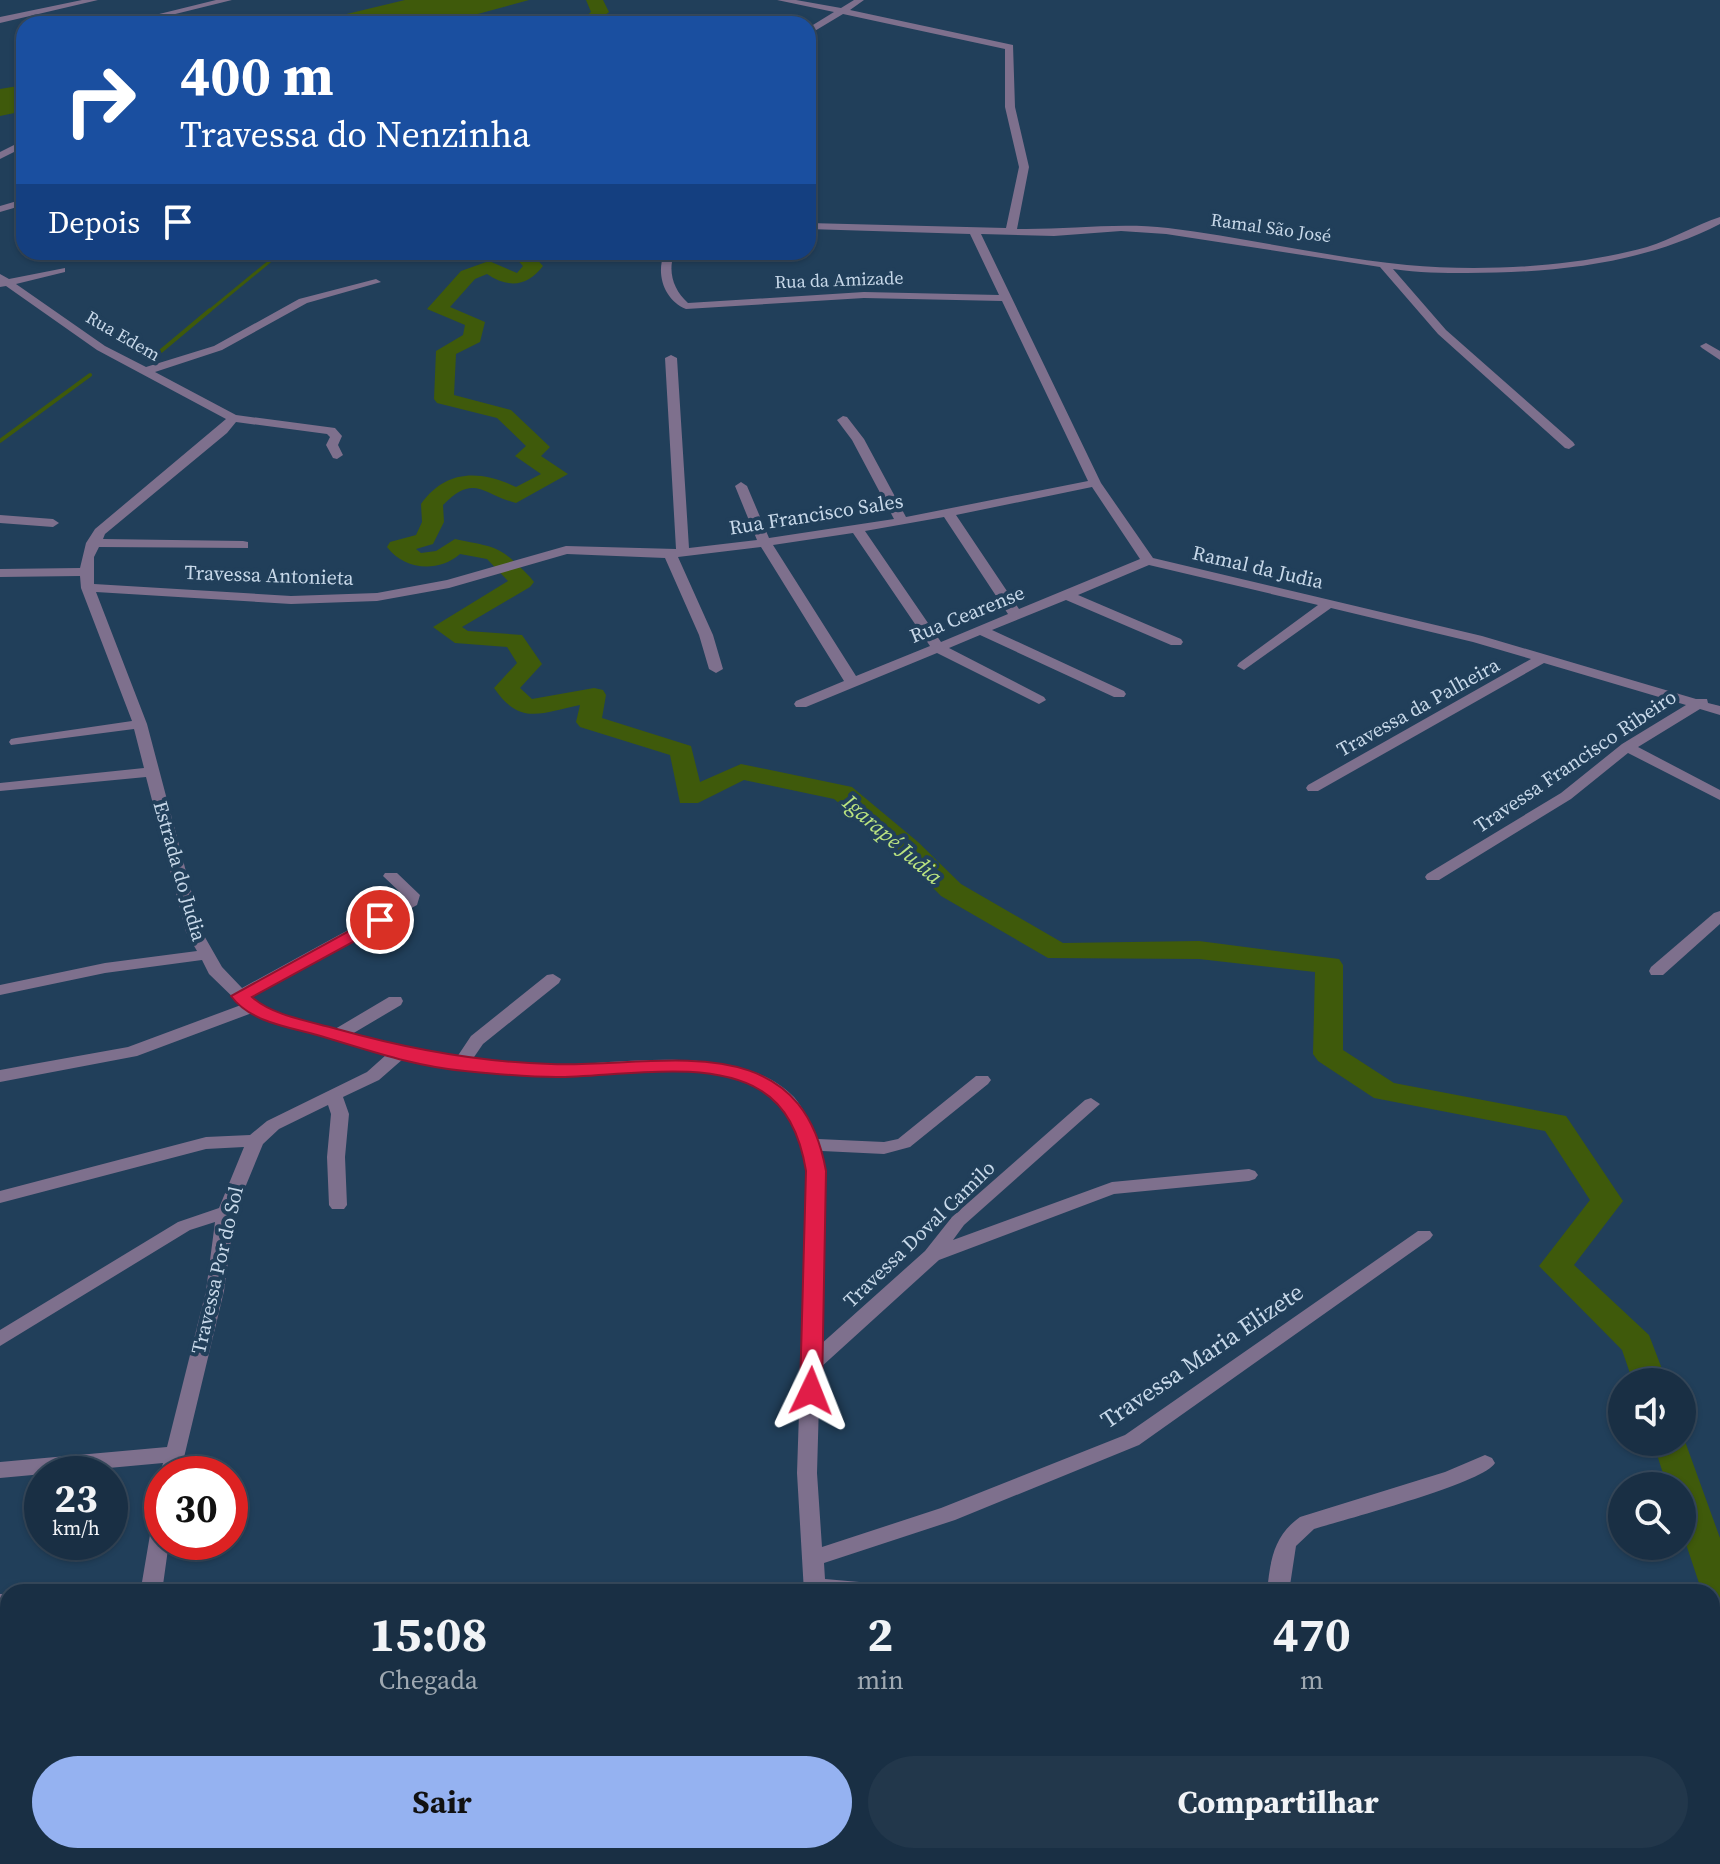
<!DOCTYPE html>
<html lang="pt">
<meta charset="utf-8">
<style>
body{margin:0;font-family:"Source Serif 4",serif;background:#22374b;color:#f1f3f6;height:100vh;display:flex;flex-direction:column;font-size:30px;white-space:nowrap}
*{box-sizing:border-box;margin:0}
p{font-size:26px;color:#9fa9b2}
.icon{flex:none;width:44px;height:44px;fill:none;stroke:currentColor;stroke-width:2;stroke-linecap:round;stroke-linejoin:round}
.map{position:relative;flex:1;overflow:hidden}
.side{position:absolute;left:0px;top:1584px;width:1720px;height:280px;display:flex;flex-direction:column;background:#192f44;border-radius:24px 24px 0 0;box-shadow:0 2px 6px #0004,0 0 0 2px #374a5d}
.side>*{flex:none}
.banner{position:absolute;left:16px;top:16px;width:800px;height:244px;border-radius:24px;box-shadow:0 2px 6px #0004,0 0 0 2px #374a5d;background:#1a4fa0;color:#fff;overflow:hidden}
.controls{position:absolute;left:1608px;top:1368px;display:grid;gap:16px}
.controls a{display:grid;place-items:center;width:88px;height:88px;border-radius:50%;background:#192f44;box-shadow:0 2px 6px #0004,0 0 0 2px #374a5d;font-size:40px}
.speed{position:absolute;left:24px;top:1456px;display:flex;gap:16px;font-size:40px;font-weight:700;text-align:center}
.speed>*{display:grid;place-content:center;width:104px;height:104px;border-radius:50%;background:#192f44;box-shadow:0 2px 6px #0004,0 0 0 2px #374a5d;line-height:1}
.speed small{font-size:20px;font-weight:400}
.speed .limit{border:12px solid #d22;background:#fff;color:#111}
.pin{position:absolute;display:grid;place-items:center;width:68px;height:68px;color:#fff;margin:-34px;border:4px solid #fff;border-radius:50%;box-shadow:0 2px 8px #0007}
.me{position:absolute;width:88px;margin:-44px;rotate:2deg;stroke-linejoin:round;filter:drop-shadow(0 0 6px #0008)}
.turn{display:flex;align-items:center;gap:28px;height:168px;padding:0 32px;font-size:36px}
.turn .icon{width:104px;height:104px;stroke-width:2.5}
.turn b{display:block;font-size:56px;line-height:68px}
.then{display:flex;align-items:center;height:76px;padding:0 32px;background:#0003;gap:16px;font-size:30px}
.eta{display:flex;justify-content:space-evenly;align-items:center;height:136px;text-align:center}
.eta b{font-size:48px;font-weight:700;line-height:56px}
.button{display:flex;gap:16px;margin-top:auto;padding:16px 32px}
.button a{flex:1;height:92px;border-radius:48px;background:#95b2f1;color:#111;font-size:32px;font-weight:700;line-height:92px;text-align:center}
.button a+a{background:#22374b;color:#f1f3f6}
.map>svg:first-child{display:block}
.water{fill:#3f5a0b}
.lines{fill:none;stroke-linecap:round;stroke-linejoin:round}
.stream-far1{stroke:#3f5a0b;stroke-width:3}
.stream{stroke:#3f5a0b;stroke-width:4}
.river{fill:#3f5a0b;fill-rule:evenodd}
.minor{fill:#7e708d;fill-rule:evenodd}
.route{fill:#e11d48;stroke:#92132f;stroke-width:2}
.labels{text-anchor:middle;stroke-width:8;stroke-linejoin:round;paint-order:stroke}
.far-street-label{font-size:18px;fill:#c7d8e9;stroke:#213f5a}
.street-label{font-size:20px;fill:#c7d8e9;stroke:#213f5a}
.water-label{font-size:22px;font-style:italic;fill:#bbe480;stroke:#213f5a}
.near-street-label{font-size:24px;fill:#c7d8e9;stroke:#213f5a}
</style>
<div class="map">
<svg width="1720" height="1864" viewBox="0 0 1720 1864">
<rect width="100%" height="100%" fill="#213f5a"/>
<g class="water">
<polygon points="405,0 529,0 441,24 305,24"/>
<polygon points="24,85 24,111 0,116 0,89"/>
</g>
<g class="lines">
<polyline class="stream-far1" points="208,312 281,252"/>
<g class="stream">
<polyline points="161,351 210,310"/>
<polyline points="0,441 90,375"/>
</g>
<g class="river">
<polygon points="586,0 603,0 609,12 595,24 577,24 591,12"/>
<path d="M510 252H530L543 266C528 286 509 289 487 274L475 279 450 307 485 322 480 342 456 354 454 395 511 410 550 447 541 456 568 474 516 503C482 494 474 473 443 505L444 522 433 544 416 549 421 553 436 551 455 539C498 548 499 545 530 577L534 582 530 587 462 627 468 631 522 635 542 664 520 688 532 699 594 688 603 690 606 695 602 718 691 746 700 782 741 764 852 787 918 842 961 884 1063 943 1199 941 1339 959 1343 965V1050L1394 1083 1566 1116 1623 1201 1574 1265 1649 1335 1667 1382H1633L1622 1350 1539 1266 1590 1200 1545 1131 1374 1098 1318 1061 1313 1054 1315 972 1199 959 1048 958 941 896 900 854 834 799 744 780 698 803H680L670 755 580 727 576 722 580 705C541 713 520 726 494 688L517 663 507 647 455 643 433 627 508 581 487 559 460 554C438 573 404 570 387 547L390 542 416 535 422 522 421 504C446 469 480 470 516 487L541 474 515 456 526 446 497 418 437 403 434 399 436 351 463 335 465 325 427 309 461 271 489 261 517 273 523 266Z"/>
<polygon points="1682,1433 1720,1538 1720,1607 1712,1604 1712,1592 1702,1592 1682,1532 1682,1486 1667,1486 1653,1442 1682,1442"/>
</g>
<g class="minor">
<polygon points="82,0 98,0 0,23 0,17"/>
<polygon points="216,0 232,0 147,21 143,18"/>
<path d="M777 0H796L841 8 854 0H864L850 10 1013 45 1015 107 1029 167 1017 229C1067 230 1117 222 1168 228 1248 238 1327 257 1407 265 1482 272 1575 267 1647 247 1673 239 1695 225 1720 217V224C1642 264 1554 273 1467 273 1443 273 1418 273 1393 269L1446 330 1573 442 1575 445 1569 449 1565 448 1438 334 1380 267 1166 234 1121 231 1054 236 981 234 1101 483 1153 558 1482 636 1696 699H1707L1708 703 1720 706V715L1700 709 1638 747 1720 790V800L1628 753 1571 799 1439 880H1427L1425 877 1427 874 1561 793 1622 744 1686 705 1544 663 1318 791H1308L1306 788 1308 785 1531 659 1473 642 1331 608 1244 670 1237 666 1239 663 1318 605 1149 565 1078 595 1181 639 1183 642 1181 645H1171L1066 600 992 630 1124 691 1126 694 1124 697H1114L980 635 949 648 1044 697 1046 700 1039 704 937 653 806 707H796L794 704 796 701 844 681 761 547 678 557 713 635 723 669 716 673 709 669 699 635 665 558 567 554 449 588 377 601 291 604 96 592 147 724 202 932 222 967 242 988 403 900 404 896 383 876 385 873H397L420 895 417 905 251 997C271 1017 309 1021 335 1029L389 997H401L403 1001 401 1005 352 1034 400 1048 457 1057 471 1036 547 975 553 974 561 979 559 983 483 1044 472 1060C500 1064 529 1066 558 1065 625 1063 742 1043 794 1097 804 1108 811 1126 818 1139L884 1142 898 1139 976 1076H988L991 1080 988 1084 910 1147 884 1154 822 1151 825 1171 820 1345 925 1251 952 1217 1085 1100 1091 1098 1100 1104 964 1225 953 1240 1112 1182 1249 1169 1255 1171 1258 1175 1255 1179 1249 1181 1114 1194 939 1260 820 1368 817 1473 822 1547 941 1508 1125 1435 1418 1231H1430L1433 1235 1430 1239 1139 1445 955 1520 824 1563 825 1579 882 1584 889 1586 893 1592H804L797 1473 807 1171C787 1036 652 1076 554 1076 502 1077 453 1067 403 1059L379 1080 343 1097 349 1114 345 1157 347 1205 344 1209H332L329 1205 327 1157 331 1114 328 1105 279 1129 263 1144 235 1212 224 1291 180 1474H162V1478L160 1474 163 1463 0 1478V1462L167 1447 206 1291 215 1222 190 1230 0 1346V1330L178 1222 219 1208 244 1147 206 1149 0 1203V1191L206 1137 250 1135 267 1121 367 1072 386 1055 272 1022 252 1013 137 1056 0 1082V1070L128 1047 241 1005 209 974 202 960 105 973 0 995V985L105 963 197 951 186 932 146 777 0 791V783L144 768 134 729 11 745 9 742 11 739 16 738 132 721 81 588 80 576 0 577V569L80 568 86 543 95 529 226 419 97 350 6 286 0 287V274L9 279 65 268V272L16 284 105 346 146 367 214 346 299 299 376 279 381 282 307 303 222 350 155 372 236 415 335 428 342 436 338 445 343 455 337 459 333 458 326 445 330 437 327 434 236 422 227 433 105 534 103 539 243 541 248 542V548L99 547 94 557V584L291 596 377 593 447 580 566 546 676 549 665 358 671 355 677 358 689 548 757 540 735 486 741 482 747 486 769 538 894 519 852 440 837 420 843 416 847 417 864 439 906 517 1088 481 1002 301 864 298 686 309C664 300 655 273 665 252H675C667 270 673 290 688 303L864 292 999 295 970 234 808 229V223L1006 228 1019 167 1005 107V49L843 14 808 35V28L834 12ZM1092 487 1140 559 1019 609 956 515ZM944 517 1008 614 941 642 865 531ZM853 533 930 646 856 676 773 545Z"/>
<polygon points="24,140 24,147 0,159 0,152"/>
<polygon points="24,199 24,205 0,212 0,206"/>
<polygon points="1706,343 1720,351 1720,360 1702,348 1700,346"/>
<polygon points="0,515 53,519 59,523 53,527 0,523"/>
<polygon points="1720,911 1720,924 1663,975 1651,975 1649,971 1651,967 1714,913"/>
<path d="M1485 1455 1492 1458 1495 1463C1484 1483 1343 1520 1314 1529L1296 1546 1289 1592H1267C1270 1562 1273 1536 1300 1517L1445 1472Z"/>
<polygon points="162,1515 162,1542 169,1542 162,1592 115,1592 119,1586 142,1582 152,1523 155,1517"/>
<rect x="0" y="1594" width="8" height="16"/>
<polygon points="1712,1718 1720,1719 1720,1735 1712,1736"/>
<polygon points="8,1739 8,1757 0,1758 0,1740"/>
<polygon points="72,1856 96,1856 94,1864 70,1864"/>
<polygon points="744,1856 780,1856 774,1864 738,1864"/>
<polygon points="889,1856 913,1856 916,1864 892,1864"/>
</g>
</g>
<path class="route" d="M380 914 389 920 386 924 252 997C273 1016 310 1021 337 1029 408 1049 477 1062 551 1064 659 1068 800 1023 826 1171L822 1391 819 1397 811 1399 800 1391 806 1171C801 1140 789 1107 760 1090 707 1058 616 1077 556 1077 526 1077 495 1074 465 1071 415 1067 365 1049 317 1035 288 1027 250 1022 231 996Z"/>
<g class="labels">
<g class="far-street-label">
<text transform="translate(1271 228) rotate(8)" y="6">Ramal São José</text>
<text transform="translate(839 280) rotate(-2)" y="6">Rua da Amizade</text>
<text transform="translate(123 336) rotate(30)" y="6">Rua Edem</text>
</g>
<g class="street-label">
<text transform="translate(816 514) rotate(-9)" y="7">Rua Francisco Sales</text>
<text transform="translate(1258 567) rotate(13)" y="7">Ramal da Judia</text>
<text transform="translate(269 575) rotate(2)" y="7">Travessa Antonieta</text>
<text transform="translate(967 614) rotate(-22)" y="7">Rua Cearense</text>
<text transform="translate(1418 707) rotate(-29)" y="7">Travessa da Palheira</text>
<text transform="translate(1575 761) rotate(-34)" y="7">Travessa Francisco Ribeiro</text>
<text transform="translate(180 871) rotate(74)" y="7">Estrada do Judia</text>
<text transform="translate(919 1234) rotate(-44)" y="7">Travessa Doval Camilo</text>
<text transform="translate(217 1270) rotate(-77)" y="7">Travessa Por do Sol</text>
</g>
<g class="water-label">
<text transform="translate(893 839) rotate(41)" y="8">Igarapé Judia</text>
</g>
<g class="near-street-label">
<text transform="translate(1202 1356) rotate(-34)" y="8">Travessa Maria Elizete</text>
</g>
</g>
</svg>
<div class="controls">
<a><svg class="icon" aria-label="sound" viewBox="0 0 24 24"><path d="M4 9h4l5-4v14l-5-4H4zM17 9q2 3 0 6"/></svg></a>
<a><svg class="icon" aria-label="search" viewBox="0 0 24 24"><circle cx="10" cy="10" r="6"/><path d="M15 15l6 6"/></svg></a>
</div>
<div class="speed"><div>23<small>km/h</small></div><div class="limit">30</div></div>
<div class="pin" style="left:380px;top:920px;background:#d93025"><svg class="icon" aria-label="arrive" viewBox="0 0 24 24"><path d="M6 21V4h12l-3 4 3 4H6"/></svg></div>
<svg class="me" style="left:811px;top:1391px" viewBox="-20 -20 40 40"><path d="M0-17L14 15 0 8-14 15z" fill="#e11d48" stroke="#fff" stroke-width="4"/></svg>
<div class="banner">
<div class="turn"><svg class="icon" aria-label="right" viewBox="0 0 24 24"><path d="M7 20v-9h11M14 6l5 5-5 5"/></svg><div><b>400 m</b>Travessa do Nenzinha</div></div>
<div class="then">Depois<svg class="icon" aria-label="arrive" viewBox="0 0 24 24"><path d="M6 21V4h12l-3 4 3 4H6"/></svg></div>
</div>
<section class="side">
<div class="eta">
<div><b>15:08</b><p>Chegada</p></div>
<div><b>2</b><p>min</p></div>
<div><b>470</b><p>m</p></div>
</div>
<div class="button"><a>Sair</a><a>Compartilhar</a></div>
</section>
</div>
